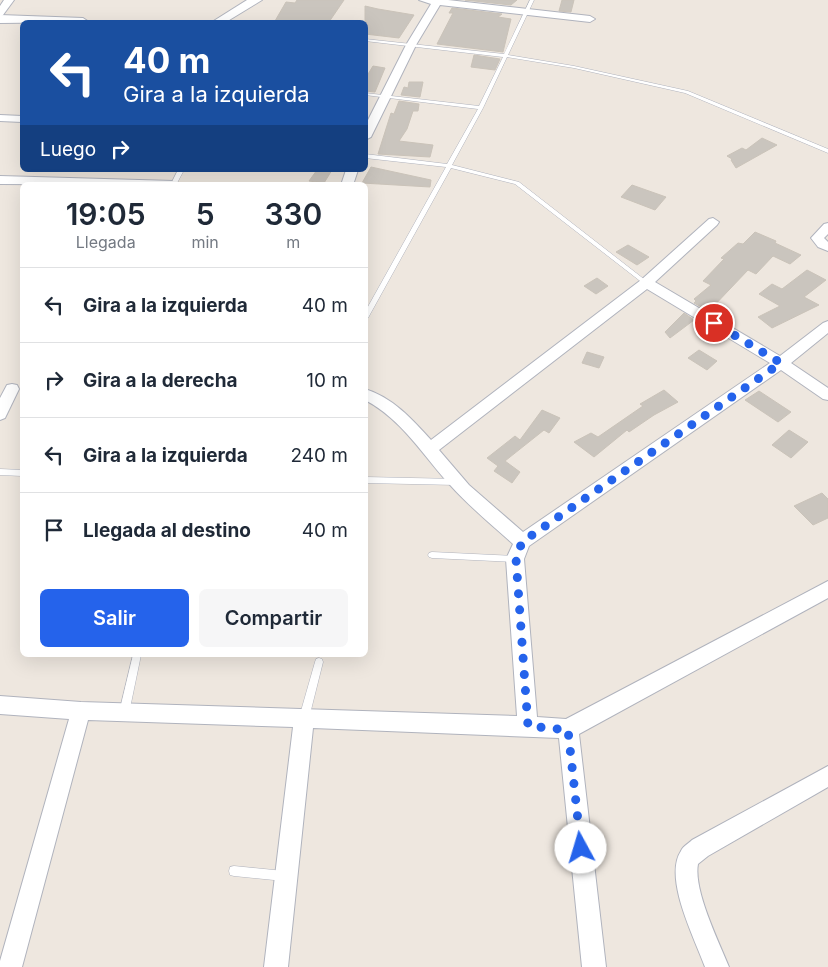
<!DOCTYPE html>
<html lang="es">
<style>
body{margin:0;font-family:Inter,sans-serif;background:#f6f6f7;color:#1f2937;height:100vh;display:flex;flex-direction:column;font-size:19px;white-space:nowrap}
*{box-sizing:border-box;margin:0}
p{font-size:16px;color:#747a83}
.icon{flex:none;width:28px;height:28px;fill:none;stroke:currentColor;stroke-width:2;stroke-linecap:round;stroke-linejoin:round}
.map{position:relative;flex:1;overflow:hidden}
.side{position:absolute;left:20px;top:182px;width:348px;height:475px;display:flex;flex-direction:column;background:#fff;border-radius:8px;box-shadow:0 5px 20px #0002}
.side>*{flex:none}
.top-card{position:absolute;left:20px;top:20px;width:348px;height:152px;border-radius:8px;box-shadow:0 5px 20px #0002;background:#1a4fa0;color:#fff;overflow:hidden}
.pin{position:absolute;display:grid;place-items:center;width:42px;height:42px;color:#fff;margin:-21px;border:2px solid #fff;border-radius:50%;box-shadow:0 1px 5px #0007}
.me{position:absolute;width:55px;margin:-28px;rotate:354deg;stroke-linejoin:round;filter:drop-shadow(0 0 4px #0008)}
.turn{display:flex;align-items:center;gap:18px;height:105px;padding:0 20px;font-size:22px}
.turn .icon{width:65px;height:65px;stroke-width:2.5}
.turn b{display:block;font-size:35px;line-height:42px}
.then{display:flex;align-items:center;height:48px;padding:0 20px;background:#0003;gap:10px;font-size:19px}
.eta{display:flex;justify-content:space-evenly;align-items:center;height:85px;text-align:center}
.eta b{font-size:30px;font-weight:600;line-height:35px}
.action{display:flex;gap:10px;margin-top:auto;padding:10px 20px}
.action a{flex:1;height:58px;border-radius:8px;background:#2563eb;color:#fff;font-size:20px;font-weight:600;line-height:58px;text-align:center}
.action a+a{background:#f6f6f7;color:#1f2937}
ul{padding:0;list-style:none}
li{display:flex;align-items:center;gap:15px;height:75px;padding:0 20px;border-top:1px solid #e0e1e3}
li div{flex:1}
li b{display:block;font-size:19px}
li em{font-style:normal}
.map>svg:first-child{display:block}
.building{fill:#cac5be;stroke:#cac3b9}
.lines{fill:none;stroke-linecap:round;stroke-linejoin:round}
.service-casing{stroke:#b0b3bd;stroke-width:1}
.minor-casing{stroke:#b0b3bd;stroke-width:2}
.secondary-casing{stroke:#b0b3bd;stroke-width:2}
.service{fill:#fff;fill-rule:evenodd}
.minor{fill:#fff;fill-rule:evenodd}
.secondary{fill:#fff;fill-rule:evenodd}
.route{stroke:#2563eb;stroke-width:9;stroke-dasharray:0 16.2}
</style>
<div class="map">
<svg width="828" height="967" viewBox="0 0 828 967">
<rect width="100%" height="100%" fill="#eee7df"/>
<g class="building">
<polygon points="297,0 344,0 329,22 275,21 286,2 295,3"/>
<polygon points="465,0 517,0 511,5"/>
<polygon points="562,0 574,0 571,12 559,11"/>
<polygon points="365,6 378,9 414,15 399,38 365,34"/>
<polygon points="452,8 502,14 498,17 511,19 503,52 437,44 453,13 449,13"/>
<polygon points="474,55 500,59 495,70 471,67"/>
<polygon points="373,66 385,68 375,92 365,91 365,79"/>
<polygon points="409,82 423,82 420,97 401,95 404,87 408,88"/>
<polygon points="399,101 419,104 418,111 413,111 407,129 399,141 433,145 430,157 378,154 391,113 394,114"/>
<polygon points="762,138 777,145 736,168 731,160 732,159 727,156 742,148 746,150"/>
<polygon points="371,167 431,180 430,187 362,183"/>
<polygon points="317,170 332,170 324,183 309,181"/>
<polygon points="632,185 666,197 655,210 621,197"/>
<polygon points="755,232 776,241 775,243 801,255 790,264 773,256 756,274 748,270 710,310 707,310 694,303 696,301 694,299 711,285 703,281 724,259 721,258 738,243 743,244"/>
<polygon points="628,245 649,257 637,265 616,252"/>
<polygon points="807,270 826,280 804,297 819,305 772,328 758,317 780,306 759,294 772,284 782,289"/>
<polygon points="597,278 608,286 596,294 584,286"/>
<polygon points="684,313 694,320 670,338 665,332"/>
<polygon points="699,350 717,361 707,370 688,358"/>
<polygon points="587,352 604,357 599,368 582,363"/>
<polygon points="664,390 678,402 654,415 629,432 627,430 594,457 574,442 591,433 598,437 643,406 640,404"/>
<polygon points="759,391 791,412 778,422 745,400"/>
<polygon points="542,410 560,418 549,433 544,430 505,461 520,472 512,483 494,471 498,466 487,458 515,436 520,440"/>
<polygon points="789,430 808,442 791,458 772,445"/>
<polygon points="822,493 828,499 828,518 813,525 794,506"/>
</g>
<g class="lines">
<g class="service-casing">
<g id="service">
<polygon points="530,0 534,0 508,55 574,66 688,91 828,149 828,153 685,93 574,68 507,57 483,108 452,165 519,182 649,283 646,285 644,284 515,184 451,168 368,318 365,320 365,312 446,167 365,158 365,154 447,164 478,109 365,95 365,93 479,106 503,57 365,41 365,39 504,54"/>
<polygon points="178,170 184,170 176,185 172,185 171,184"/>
<polygon points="0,469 22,470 22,476 0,475"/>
<polygon points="365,477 457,479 460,480 461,482 460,484 457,485 365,483"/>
<polygon points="432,552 515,556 518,557 519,559 518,561 515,562 432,558 429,557 428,555 429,553"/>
<polygon points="133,655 141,655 129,713 127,716 124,717 121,716 119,713"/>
<polygon points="319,658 322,659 323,662 309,718 307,721 304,722 301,721 299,718 315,662 316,659"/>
<polygon points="234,866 284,871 288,872 289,876 288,880 284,881 234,876 230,875 229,871 230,867"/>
</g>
</g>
<g class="minor-casing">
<g id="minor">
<polygon points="4,0 14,0 3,15 0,16 0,6"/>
<polygon points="419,0 448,0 590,16 595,19 590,22 440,5 416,45 371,137 365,140 365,126 406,45 431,4"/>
<polygon points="0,115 22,116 22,122 0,121"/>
<polygon points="346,170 358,170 353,185 341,185"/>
<polygon points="0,176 174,181 180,185 0,184"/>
<path d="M713 218 719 222 717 225 655 282 780 356 823 323 828 321V333L791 363 828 388V400L823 399 781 370 529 546 524 559 537 717 566 719 828 581V598L579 734 606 967H582L559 738 313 728 288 967H264L293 727 88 720 22 967H0V961L69 719 0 714V696L81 702 517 716 506 559 513 544C492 525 470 507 451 486 424 457 402 419 365 400V389C392 397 412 419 431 440L641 280 709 219ZM647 289 770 363 523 532 469 485 439 450Z"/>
<polygon points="828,223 828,234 824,238 828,242 828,251 818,247 811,238 824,224"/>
<polygon points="12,384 17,385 19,389 5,418 0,420 0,398 7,385"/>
<path d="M828 766V787L708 856 698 864C693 890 719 942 729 967H705C695 939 663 878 681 851 683 846 688 844 692 840Z"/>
</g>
</g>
<g class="secondary-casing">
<g id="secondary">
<polygon points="247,0 262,0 226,22 212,22"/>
<polygon points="0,15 83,18 89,22 0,23"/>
</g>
</g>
<use href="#service" class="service"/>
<use href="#minor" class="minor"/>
<use href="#secondary" class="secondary"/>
</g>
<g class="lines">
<polyline class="route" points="581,848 568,730 528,726 516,559 522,542 781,363 714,323"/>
</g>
</svg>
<div class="pin" style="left:714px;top:323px;background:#d93025"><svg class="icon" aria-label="arrive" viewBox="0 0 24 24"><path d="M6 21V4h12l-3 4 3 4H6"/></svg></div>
<svg class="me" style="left:581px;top:848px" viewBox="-20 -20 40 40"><circle r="19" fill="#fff"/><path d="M0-13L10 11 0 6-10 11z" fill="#2563eb"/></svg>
<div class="top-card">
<div class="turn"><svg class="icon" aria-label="left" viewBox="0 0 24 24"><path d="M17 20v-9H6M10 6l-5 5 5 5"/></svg><div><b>40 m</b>Gira a la izquierda</div></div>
<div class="then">Luego<svg class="icon" aria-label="right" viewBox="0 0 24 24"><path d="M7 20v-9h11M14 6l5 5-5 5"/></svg></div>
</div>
<section class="side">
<div class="eta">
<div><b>19:05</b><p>Llegada</p></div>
<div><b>5</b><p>min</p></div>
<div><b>330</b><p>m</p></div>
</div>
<ul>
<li><svg class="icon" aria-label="left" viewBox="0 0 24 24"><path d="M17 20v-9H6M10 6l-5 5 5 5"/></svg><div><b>Gira a la izquierda</b></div><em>40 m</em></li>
<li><svg class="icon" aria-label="right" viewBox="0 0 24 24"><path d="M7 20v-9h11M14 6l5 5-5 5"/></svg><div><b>Gira a la derecha</b></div><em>10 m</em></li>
<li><svg class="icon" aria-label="left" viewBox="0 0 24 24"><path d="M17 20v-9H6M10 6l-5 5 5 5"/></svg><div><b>Gira a la izquierda</b></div><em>240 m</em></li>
<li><svg class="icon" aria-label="arrive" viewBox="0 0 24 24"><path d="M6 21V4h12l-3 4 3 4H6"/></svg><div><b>Llegada al destino</b></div><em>40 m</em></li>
</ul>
<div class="action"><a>Salir</a><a>Compartir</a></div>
</section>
</div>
